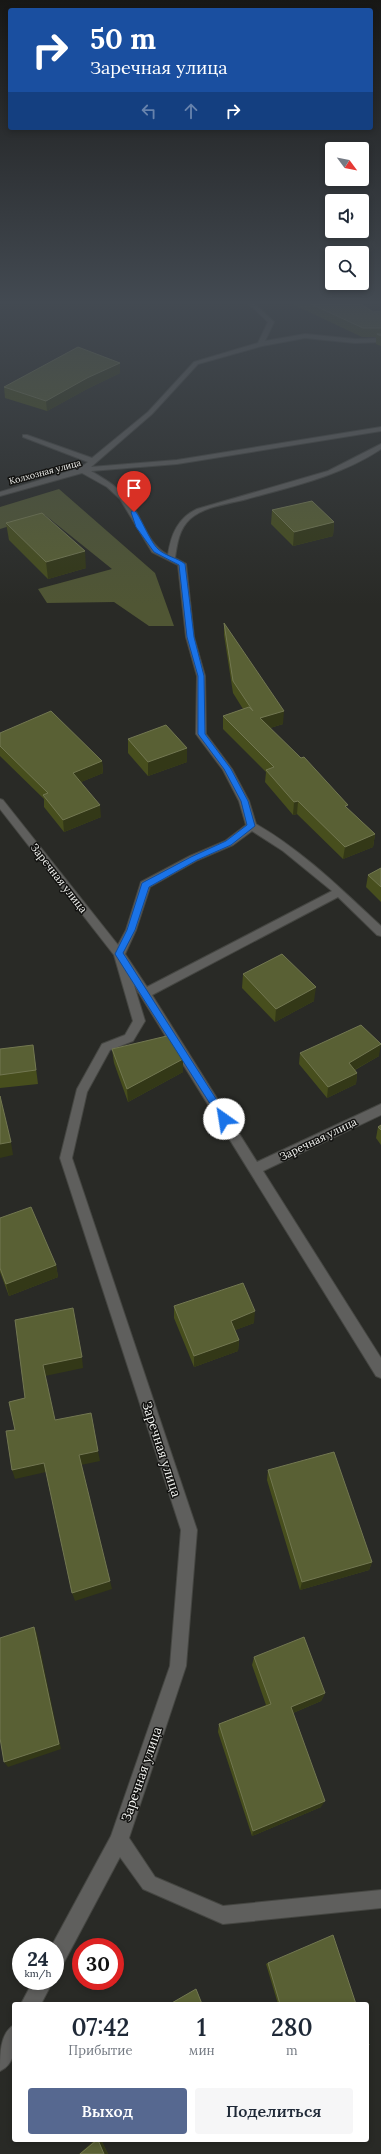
<!DOCTYPE html>
<html lang="ru">
<meta charset="utf-8">
<style>
body{margin:0;font-family:Lora,serif;background:#f6f6f7;color:#1f2937;height:100vh;display:flex;flex-direction:column;font-size:15px;white-space:nowrap}
*{box-sizing:border-box;margin:0}
p{font-size:13px;color:#747a83}
.icon{flex:none;width:22px;height:22px;fill:none;stroke:currentColor;stroke-width:2;stroke-linecap:round;stroke-linejoin:round}
.map{position:relative;flex:1;overflow:hidden}
.panel{position:absolute;left:12px;top:2002px;width:357px;height:140px;display:flex;flex-direction:column;background:#fff;border-radius:4px;box-shadow:0 2px 6px #0003}
.panel>*{flex:none}
.guide{position:absolute;left:8px;top:8px;width:365px;height:122px;border-radius:4px;box-shadow:0 2px 6px #0003;background:#1a4fa0;color:#fff;overflow:hidden}
.needle{width:26px;rotate:122deg}
.fabs{position:absolute;left:325px;top:142px;display:grid;gap:8px}
.fabs a{display:grid;place-items:center;width:44px;height:44px;border-radius:4px;background:#fff;box-shadow:0 2px 6px #0003;font-size:20px}
.speed{position:absolute;left:12px;top:1938px;display:flex;gap:8px;font-size:20px;font-weight:700;text-align:center}
.speed>*{display:grid;place-content:center;width:52px;height:52px;border-radius:50%;background:#fff;box-shadow:0 2px 6px #0003;line-height:1}
.speed small{font-size:10px;font-weight:400}
.speed .limit{border:6px solid #d22;background:#fff;color:#111}
.pin{position:absolute;display:grid;place-items:center;width:34px;height:34px;color:#fff;margin:-41px -17px;border-radius:50% 50% 50% 0;rotate:-45deg;box-shadow:0 0 4px #0007}
.pin .icon{rotate:45deg}
.me{position:absolute;width:44px;margin:-22px;rotate:328deg;stroke-linejoin:round;filter:drop-shadow(0 0 3px #0008)}
.turn{display:flex;align-items:center;gap:14px;height:84px;padding:0 16px;font-size:18px}
.turn .icon{width:52px;height:52px;stroke-width:2.5}
.turn b{display:block;font-size:28px;line-height:34px}
.lanes{display:flex;align-items:center;height:38px;padding:0 16px;background:#0003;justify-content:center;gap:20px;direction:ltr}
.lanes .off{opacity:.35}
.eta{display:flex;justify-content:space-evenly;align-items:center;height:68px;text-align:center}
.eta b{font-size:24px;font-weight:600;line-height:28px}
.primary-button{display:flex;gap:8px;margin-top:auto;padding:8px 16px}
.primary-button a{flex:1;height:46px;border-radius:4px;background:#566890;color:#fff;font-size:16px;font-weight:600;line-height:46px;text-align:center}
.primary-button a+a{background:#f6f6f7;color:#1f2937}
.map>svg:first-child{display:block}
.green{fill:#505634}
.lines{fill:none;stroke-linecap:round;stroke-linejoin:round}
.minor-casing{stroke:#454642;stroke-width:2}
.minor{fill:#5f5f5d;fill-rule:evenodd}
.wall{fill:#474e1d}
.shaded-wall{fill:#333817}
.building{fill:#596034;stroke:#727751}
.route{fill:#1a73e8;stroke:#114b97}
.labels{text-anchor:middle;stroke-width:3;stroke-linejoin:round;paint-order:stroke}
.far-street-label{font-size:9px;fill:#f3f4f1;stroke:#121210}
.street-label{font-size:11px;fill:#f3f4f1;stroke:#121210}
.near-street-label{font-size:13px;fill:#f3f4f1;stroke:#121210}
</style>
<div class="map">
<svg width="381" height="2154" viewBox="0 0 381 2154">
<rect width="100%" height="100%" fill="#292a26"/>
<polygon class="green" points="59,489 155,573 174,626 149,626 114,602 47,603 38,589 112,569 45,515 0,529 0,507"/>
<g class="lines">
<g class="minor-casing">
<g id="minor">
<path d="M249 304H255L274 322 265 341 305 334 355 339 381 338V342L355 343 305 338 262 346 198 364 152 414 91 467 177 460 381 427V431L177 464 91 471C106 480 120 488 130 502 143 519 147 544 168 555 171 534 178 518 197 509L328 471 381 444V449C340 476 294 486 247 499 228 504 205 506 190 519 179 529 177 544 175 558L186 564 194 637 205 676 206 734 232 769 249 801 256 824C303 851 341 889 381 926V936L377 935 338 897 152 995 257 1162 381 1104V1115L263 1171 381 1358V1378L376 1376 134 985 145 1021 133 1041 110 1050 87 1092 72 1158 197 1530 186 1666 129 1838 155 1877 223 1906 381 1890V1908L223 1924 143 1889 120 1857 62 1966 55 1968V1947H51L111 1836 170 1666 181 1530 60 1158 77 1089 102 1044 125 1035 133 1021 114 955 0 809V799L3 800 118 945 126 930 141 882 190 856 225 841 246 825 239 801 223 770 196 734 197 676 186 637 178 565 152 552 120 499 107 487 82 473 0 496V492L80 468 88 462 23 437V435H27L92 458 148 412 194 362 258 343 268 322ZM252 831 283 851 332 891 147 987 125 954 136 930 150 887 198 860 233 845Z"/>
<polygon points="33,1981 53,1981 41,2004 21,2004"/>
<path d="M14 2025C14 2042 18 2063 0 2071 0 2054 0 2033 14 2025Z"/>
</g>
</g>
<use href="#minor" class="minor"/>
</g>
<g class="wall">
<polygon points="292,304 361,304 373,312 381,311 381,346 376,344 376,337 362,337"/>
<polygon points="120,373 87,389 47,411 5,398 4,387"/>
<polygon points="272,510 334,522 333,536 293,546 271,524"/>
<polygon points="6,523 86,568 48,579 9,540"/>
<polygon points="224,623 283,724 270,728 347,808 375,834 373,847 343,859 297,814 293,815 265,782 266,772 223,729 223,716 243,709 233,693 224,635"/>
<polygon points="0,733 102,761 103,773 81,782 101,817 64,832 44,807 44,799 0,756"/>
<polygon points="128,739 187,762 148,776 128,753"/>
<polygon points="381,868 381,902 366,887 368,875"/>
<polygon points="243,974 314,1001 275,1022 242,988"/>
<polygon points="33,1045 38,1084 0,1088 0,1049"/>
<polygon points="112,1049 183,1059 183,1072 128,1102 114,1063"/>
<polygon points="300,1053 379,1056 355,1070 357,1073 356,1084 327,1098 299,1064"/>
<polygon points="381,1125 381,1145 376,1138 378,1127"/>
<polygon points="0,1218 56,1265 58,1277 9,1296 0,1272"/>
<polygon points="174,1306 254,1323 235,1330 239,1340 238,1351 194,1367 174,1318"/>
<polygon points="268,1470 372,1562 369,1570 300,1590 267,1480"/>
<polygon points="254,1657 325,1693 321,1701 293,1713 321,1807 252,1836 218,1732 219,1724 266,1705 252,1665"/>
<polygon points="268,1963 356,2004 278,2004 266,1964"/>
<polygon points="95,2140 101,2140 108,2154 79,2154"/>
</g>
<g class="shaded-wall">
<polygon points="120,363 120,373 87,389 47,411 46,401 87,378"/>
<polygon points="334,522 333,536 293,546 294,532"/>
<polygon points="85,551 86,568 48,579 46,562"/>
<polygon points="284,711 283,724 260,731 260,718"/>
<polygon points="187,748 187,762 148,776 148,762"/>
<polygon points="102,761 103,773 74,785 73,773"/>
<polygon points="298,801 297,814 293,815 294,802"/>
<polygon points="100,805 101,817 64,832 63,820"/>
<polygon points="375,834 373,847 343,859 345,847"/>
<polygon points="316,987 314,1001 275,1022 276,1009"/>
<polygon points="381,1044 379,1056 347,1074 349,1063"/>
<polygon points="183,1059 183,1072 128,1102 127,1089"/>
<polygon points="357,1073 356,1084 327,1098 328,1087"/>
<polygon points="11,1142 13,1155 0,1158 0,1144"/>
<polygon points="56,1265 58,1277 9,1296 6,1284"/>
<polygon points="255,1311 254,1323 230,1332 231,1321"/>
<polygon points="239,1340 238,1351 194,1367 194,1356"/>
<polygon points="82,1357 83,1368 45,1376 43,1365"/>
<polygon points="98,1451 100,1461 81,1465 79,1455"/>
<polygon points="44,1463 46,1472 15,1479 12,1470"/>
<polygon points="372,1562 369,1570 300,1590 302,1582"/>
<polygon points="110,1581 112,1589 75,1601 72,1593"/>
<polygon points="34,1627 37,1634 61,1749 8,1767 4,1762"/>
<polygon points="325,1693 321,1701 288,1715 291,1707"/>
<polygon points="325,1801 321,1807 252,1836 253,1831"/>
<polygon points="98,2140 101,2140 108,2154 104,2154"/>
</g>
<g class="building">
<polygon points="311,304 361,304 373,312 381,311 381,328 363,328"/>
<polygon points="377,334 381,334 381,336"/>
<polygon points="78,347 120,363 87,378 46,401 4,387"/>
<polygon points="312,501 334,522 294,532 272,510"/>
<polygon points="42,513 85,551 46,562 6,523"/>
<polygon points="224,623 284,711 260,718 301,758 304,757 348,805 345,806 375,834 345,847 298,801 294,802 266,770 274,767 223,716 249,707 253,711 233,681"/>
<polygon points="51,711 102,761 73,773 100,805 63,820 43,795 48,793 0,746 0,733"/>
<polygon points="166,725 187,748 148,762 128,739"/>
<polygon points="381,868 381,887 368,875"/>
<polygon points="282,954 316,987 276,1009 243,974"/>
<polygon points="361,1025 381,1044 349,1063 357,1073 328,1087 300,1053"/>
<polygon points="171,1035 183,1059 127,1089 112,1049"/>
<polygon points="33,1045 36,1070 0,1075 0,1049"/>
<polygon points="0,1096 11,1142 0,1144"/>
<polygon points="381,1125 381,1130 378,1127"/>
<polygon points="31,1207 56,1265 6,1284 0,1268 0,1218"/>
<polygon points="243,1283 255,1311 231,1321 239,1340 194,1356 174,1306"/>
<polygon points="73,1308 82,1357 43,1365 55,1420 91,1413 98,1451 79,1455 110,1581 72,1593 44,1463 12,1470 6,1431 15,1430 9,1402 25,1398 15,1320"/>
<polygon points="334,1452 372,1562 302,1582 268,1470"/>
<polygon points="34,1627 59,1744 4,1762 0,1738 0,1638"/>
<polygon points="304,1637 325,1693 291,1707 325,1801 253,1831 219,1724 271,1704 254,1657"/>
<polygon points="333,1935 356,2004 280,2004 268,1963"/>
<polygon points="196,1989 202,2004 170,2004"/>
<polygon points="367,2039 369,2045 367,2045"/>
<polygon points="97,2140 98,2140 104,2154 80,2154"/>
</g>
<linearGradient id="sky" x2="0" y2="1"><stop stop-color="#171715"/><stop offset="0.5" stop-color="#434a52"/><stop offset="1" stop-color="#434a52" stop-opacity="0"/></linearGradient>
<rect width="381" height="605" fill="url(#sky)"/>
<path class="route" d="M134 510C139 513 150 542 158 549 165 556 178 558 185 564L194 637 204 676 205 734 231 769 248 801 255 826 231 845 197 860 149 887 135 930 123 953 227 1116 229 1119 224 1122 221 1121 115 954 127 930 142 883 191 857 226 841 247 825 241 801 224 769 198 734V676L187 637 179 565 154 552 136 527 131 512Z"/>
<g class="labels">
<g class="far-street-label">
<text transform="translate(45 472) rotate(-15)" y="3">Колхозная улица</text>
</g>
<g class="street-label">
<text transform="translate(59 878) rotate(52)" y="4">Заречная улица</text>
<text transform="translate(318 1139) rotate(-26)" y="4">Заречная улица</text>
</g>
<g class="near-street-label">
<text transform="translate(162 1449) rotate(72)" y="5">Заречная улица</text>
<text transform="translate(141 1774) rotate(-71)" y="5">Заречная улица</text>
</g>
</g>
</svg>
<div class="fabs">
<a><svg class="needle" viewBox="-14 -14 28 28"><path d="M0-13l5 13h-10z" fill="#e53935"/><path d="M0 13l5-13h-10z" fill="#747a83"/></svg></a>
<a><svg class="icon" aria-label="sound" viewBox="0 0 24 24"><path d="M4 9h4l5-4v14l-5-4H4zM17 9q2 3 0 6"/></svg></a>
<a><svg class="icon" aria-label="search" viewBox="0 0 24 24"><circle cx="10" cy="10" r="6"/><path d="M15 15l6 6"/></svg></a>
</div>
<div class="speed"><div>24<small>km/h</small></div><div class="limit">30</div></div>
<div class="pin" style="left:134px;top:512px;background:#d93025"><svg class="icon" aria-label="arrive" viewBox="0 0 24 24"><path d="M6 21V4h12l-3 4 3 4H6"/></svg></div>
<svg class="me" style="left:224px;top:1119px" viewBox="-20 -20 40 40"><circle r="19" fill="#fff"/><path d="M0-13L10 11 0 6-10 11z" fill="#1a73e8"/></svg>
<div class="guide">
<div class="turn"><svg class="icon" aria-label="right" viewBox="0 0 24 24"><path d="M7 20v-9h11M14 6l5 5-5 5"/></svg><div><b>50 m</b>Заречная улица</div></div>
<div class="lanes"><svg class="icon off" aria-label="left" viewBox="0 0 24 24"><path d="M17 20v-9H6M10 6l-5 5 5 5"/></svg><svg class="icon off" aria-label="ahead" viewBox="0 0 24 24"><path d="M12 20V5M6 11l6-6 6 6"/></svg><svg class="icon" aria-label="right" viewBox="0 0 24 24"><path d="M7 20v-9h11M14 6l5 5-5 5"/></svg></div>
</div>
<section class="panel">
<div class="eta">
<div><b>07:42</b><p>Прибытие</p></div>
<div><b>1</b><p>мин</p></div>
<div><b>280</b><p>m</p></div>
</div>
<div class="primary-button"><a>Выход</a><a>Поделиться</a></div>
</section>
</div>
